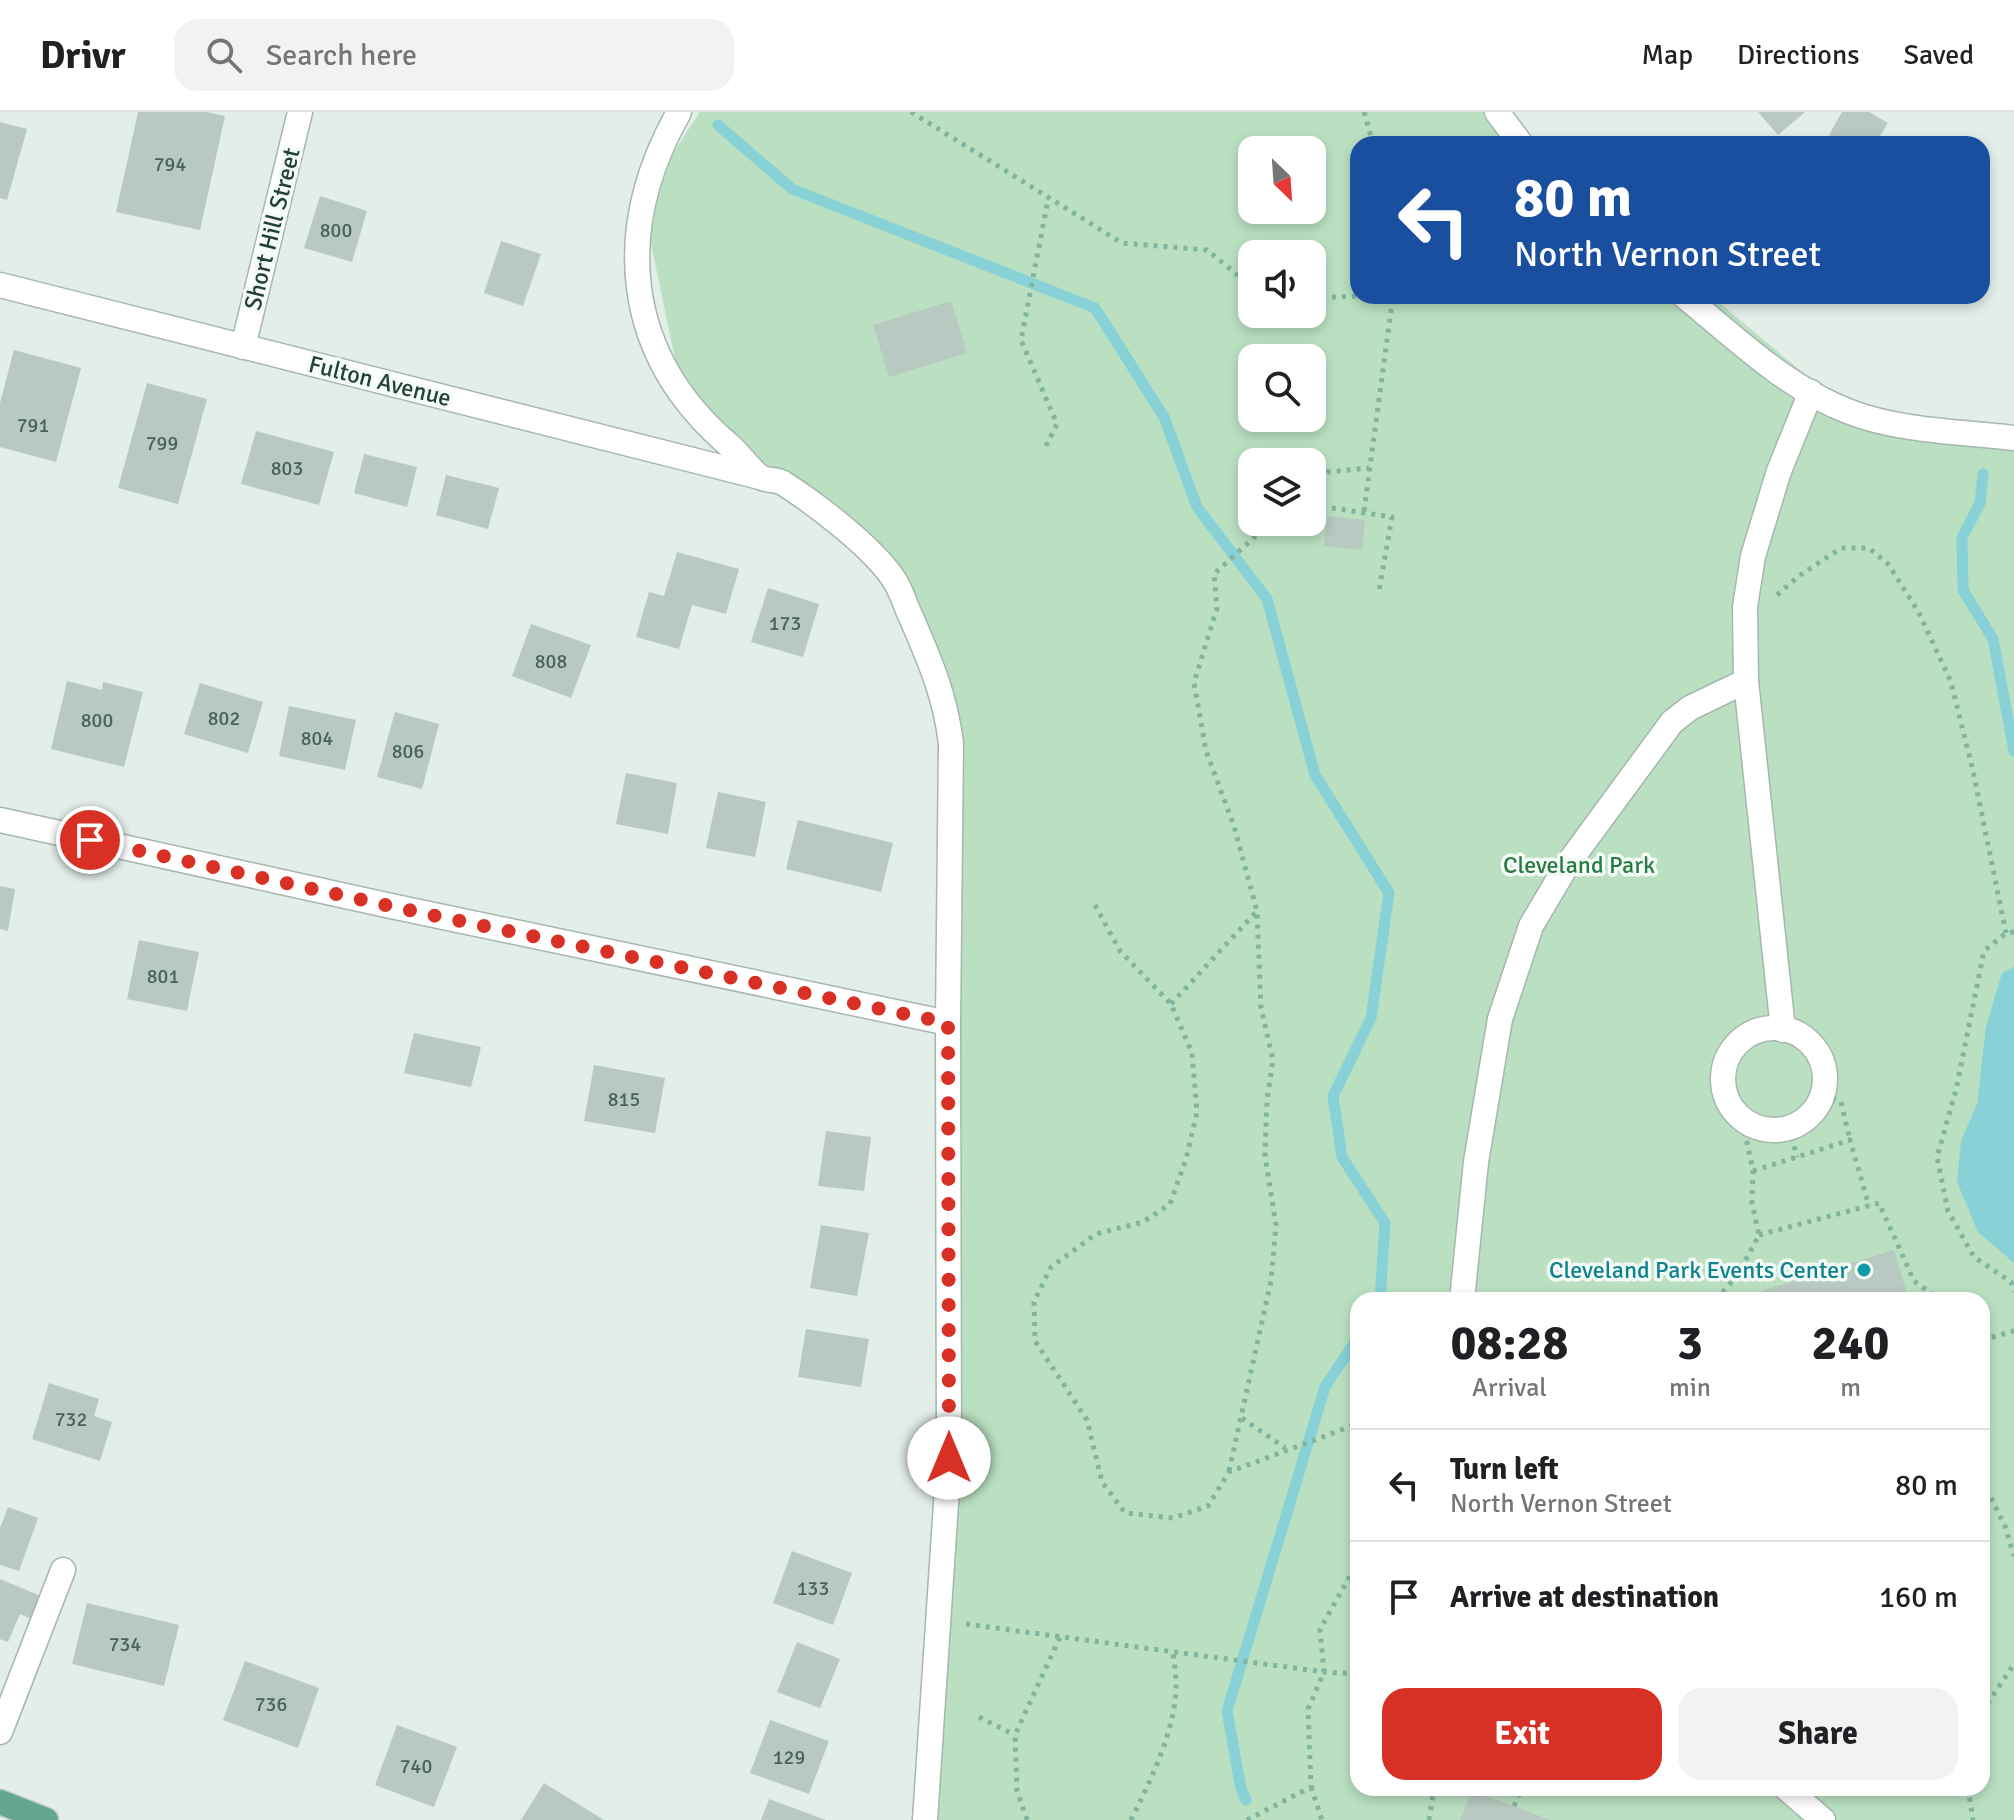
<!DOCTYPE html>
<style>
body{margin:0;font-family:Signika,sans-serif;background:#f2f2f2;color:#202124;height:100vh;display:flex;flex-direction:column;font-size:30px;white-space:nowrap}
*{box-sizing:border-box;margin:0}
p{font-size:26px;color:#757577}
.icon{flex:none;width:44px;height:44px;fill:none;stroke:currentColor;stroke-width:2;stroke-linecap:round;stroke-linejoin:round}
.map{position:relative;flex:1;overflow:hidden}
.panel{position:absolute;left:1350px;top:1180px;width:640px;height:504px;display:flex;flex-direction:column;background:#fff;border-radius:24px;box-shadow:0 4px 12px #0003}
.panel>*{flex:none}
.top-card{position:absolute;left:1350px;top:24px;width:640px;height:168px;border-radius:24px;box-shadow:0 4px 12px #0003;background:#1a4fa0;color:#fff;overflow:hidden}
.needle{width:52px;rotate:155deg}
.buttons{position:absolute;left:1238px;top:24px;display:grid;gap:16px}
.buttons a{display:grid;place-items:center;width:88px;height:88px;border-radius:16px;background:#fff;box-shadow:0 4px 12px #0003;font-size:40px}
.pin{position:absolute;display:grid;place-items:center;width:68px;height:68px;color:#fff;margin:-34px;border:4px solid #fff;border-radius:50%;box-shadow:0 2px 8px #0007}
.me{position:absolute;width:88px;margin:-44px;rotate:0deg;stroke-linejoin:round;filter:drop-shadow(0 0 6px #0008)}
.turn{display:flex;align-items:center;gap:28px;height:168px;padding:0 32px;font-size:36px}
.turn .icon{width:104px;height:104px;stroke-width:2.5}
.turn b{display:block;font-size:56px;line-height:68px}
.eta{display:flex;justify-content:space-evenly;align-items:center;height:136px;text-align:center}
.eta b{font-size:48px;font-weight:700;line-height:56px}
.action{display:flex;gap:16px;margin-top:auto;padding:16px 32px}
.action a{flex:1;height:92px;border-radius:24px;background:#d93025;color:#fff;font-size:32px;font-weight:700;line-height:92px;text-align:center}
.action a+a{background:#f2f2f2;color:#202124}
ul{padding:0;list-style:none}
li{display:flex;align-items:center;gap:24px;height:112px;padding:0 32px;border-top:2px solid #e0e0e0}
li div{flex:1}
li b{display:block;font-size:30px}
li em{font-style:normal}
header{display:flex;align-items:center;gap:48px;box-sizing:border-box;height:112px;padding:0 40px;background:#fff;border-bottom:2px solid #e0e0e0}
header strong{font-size:38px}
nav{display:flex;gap:44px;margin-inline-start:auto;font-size:28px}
.search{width:560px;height:72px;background:#f2f2f2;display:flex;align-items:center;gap:20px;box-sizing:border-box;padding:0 28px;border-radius:24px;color:#757577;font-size:30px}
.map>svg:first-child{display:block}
.green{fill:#bae0c1;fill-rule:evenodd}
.water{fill:#87d1d7}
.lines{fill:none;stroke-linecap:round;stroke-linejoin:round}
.stream{stroke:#87d1d7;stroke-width:11}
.building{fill:#b8c9c1}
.minor-casing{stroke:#a5b7af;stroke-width:27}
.major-casing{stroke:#c1cac6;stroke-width:27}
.path{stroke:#81b49f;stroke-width:5;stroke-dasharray:4 6;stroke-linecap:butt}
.minor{stroke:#fff;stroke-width:24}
.major{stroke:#64a790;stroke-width:24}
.route{stroke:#d93025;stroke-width:14;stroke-dasharray:0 25.2}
.culture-dot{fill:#0f9aa8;stroke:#f4faf6;stroke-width:3}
.labels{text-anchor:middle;stroke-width:7;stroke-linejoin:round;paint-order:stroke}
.number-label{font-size:20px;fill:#476358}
.street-label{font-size:24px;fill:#214135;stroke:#f4faf6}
.park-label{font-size:24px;fill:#287b41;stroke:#f4faf6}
.culture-label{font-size:24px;fill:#0d838f;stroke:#f4faf6;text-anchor:end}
</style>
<header>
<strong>Drivr</strong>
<div class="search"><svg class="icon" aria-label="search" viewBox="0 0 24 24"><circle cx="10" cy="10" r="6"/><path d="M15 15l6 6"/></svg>Search here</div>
<nav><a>Map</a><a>Directions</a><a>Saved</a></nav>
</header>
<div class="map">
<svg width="2014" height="1708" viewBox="0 0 2014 1708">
<rect width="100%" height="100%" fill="#e3eee8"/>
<path class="green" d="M700 0H1498L1529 32H1358V184H1711L1850 300 2014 339V1708H923L949 1268 951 631 894 467 683 286 642 88ZM1252 38H1312V98H1252ZM1252 142H1312V202H1252ZM1252 246H1312V306H1252ZM1252 350H1312V410H1252ZM1358 1188H1982V1676H1358Z"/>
<polygon class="water" points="2014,855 2014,1151 1978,1120 1957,1070 1961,1029 1977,992 1986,915 2002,861"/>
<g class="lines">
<g class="stream">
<polyline points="718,13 792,77 1095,196 1164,305 1197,395 1267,487 1315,663 1389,781 1371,906 1333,984 1342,1045 1385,1111 1380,1188"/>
<polyline points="1983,362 1980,391 1962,426 1963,478 1993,527 2014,639"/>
<polyline points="1246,1688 1241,1677 1227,1599 1325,1275 1358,1225"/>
</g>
</g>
<g class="building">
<polygon points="138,0 206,0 225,4 200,118 116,100"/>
<polygon points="1758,0 1805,0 1778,23"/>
<polygon points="1842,0 1869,0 1888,11 1875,32 1844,32 1829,23"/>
<polygon points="0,10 27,17 7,88 0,86"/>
<polygon points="320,84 367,99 352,150 304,136"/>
<polygon points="501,129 541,142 523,194 484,181"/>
<polygon points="951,189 967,241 889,265 873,213"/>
<polygon points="14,238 81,256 56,350 0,335 0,291"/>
<polygon points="147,271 207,287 178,392 118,376"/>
<polygon points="256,319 334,340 319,393 241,372"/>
<polygon points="364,342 417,355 407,395 354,381"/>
<polygon points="446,363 499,376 488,417 436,403"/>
<polygon points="1327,404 1365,408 1362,438 1324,434"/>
<polygon points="677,440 739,457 726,502 692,493 679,537 636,525 649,480 664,484"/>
<polygon points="768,476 819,492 803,545 751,530"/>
<polygon points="531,512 591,533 571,586 512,564"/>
<polygon points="67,569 102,578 103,570 143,580 124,655 51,637"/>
<polygon points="200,571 263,590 248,641 184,622"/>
<polygon points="289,594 356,608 345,658 279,644"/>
<polygon points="395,600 439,612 422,677 377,665"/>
<polygon points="626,661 677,671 668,722 616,712"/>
<polygon points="718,680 766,690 755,745 706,736"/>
<polygon points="798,708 893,731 881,780 786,757"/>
<polygon points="0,774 15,777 8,819 0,817"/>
<polygon points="139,828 199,840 187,899 127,887"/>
<polygon points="414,921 481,935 471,975 404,961"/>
<polygon points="594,953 665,966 655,1021 584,1009"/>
<polygon points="826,1019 871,1025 864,1079 818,1074"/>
<polygon points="821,1113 869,1121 857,1184 810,1176"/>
<polygon points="1894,1138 1909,1188 1764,1188 1761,1179"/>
<polygon points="806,1217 869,1227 861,1275 798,1265"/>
<polygon points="49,1271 99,1287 94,1304 112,1310 100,1349 32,1327"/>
<polygon points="8,1395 38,1406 19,1459 0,1453 0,1416"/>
<polygon points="792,1439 852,1461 833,1513 773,1491"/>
<polygon points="0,1467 48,1487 38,1510 20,1502 8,1530 0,1527"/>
<polygon points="87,1491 179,1513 164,1574 72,1552"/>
<polygon points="797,1530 840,1547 820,1596 777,1580"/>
<polygon points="245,1549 319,1576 298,1636 223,1608"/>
<polygon points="770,1608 829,1629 809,1682 750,1661"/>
<polygon points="397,1613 457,1635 434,1695 375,1673"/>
<polygon points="544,1671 604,1708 521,1708"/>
<polygon points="1472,1678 1550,1708 1460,1708"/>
<polygon points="769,1687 826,1708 761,1708"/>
</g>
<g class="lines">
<g class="minor-casing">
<g id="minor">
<path d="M679 0C612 119 623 243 730 334 738 341 753 360 760 365 766 369 776 367 783 371 816 392 871 434 893 466 901 477 905 493 911 505 930 549 945 583 951 631L948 911 949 1346 925 1708"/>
<polyline points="1497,0 1521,32"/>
<polyline points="0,173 760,365"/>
<path d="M1684 184C1736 226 1786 276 1850 300 1899 319 1962 320 2014 326"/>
<polyline points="243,235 300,0"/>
<polyline points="0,708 391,794 948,911"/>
<circle cx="1774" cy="967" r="51"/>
<polyline points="1783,918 1746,569 1745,495 1753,444 1779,359 1811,280"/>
<polyline points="1462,1188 1476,1050 1500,907 1531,814 1567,753 1672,610 1690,596 1746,569"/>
<polyline points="0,1620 63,1458"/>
<polyline points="1786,1676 1823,1708"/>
</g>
</g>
<g class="major-casing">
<polyline id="major" points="0,1690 46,1708"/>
</g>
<g class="path">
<polyline points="911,0 1122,131 1207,138 1252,175"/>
<polyline points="1364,0 1373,32"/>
<polyline points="1312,186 1358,184"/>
<polyline points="1046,334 1057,312 1021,228 1048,88"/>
<polyline points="1312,374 1328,360 1369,356"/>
<polyline points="1312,393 1392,405 1379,479"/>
<polyline points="1364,399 1393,184"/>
<polyline points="1777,483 1799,464 1841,436 1869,436 1888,452 1918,499 1951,570 1973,659 2006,821"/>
<polyline points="1095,793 1120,839 1171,892 1192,941 1197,1000 1186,1047 1170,1092 1143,1110 1096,1122 1051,1155 1034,1190 1035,1229 1087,1308 1102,1370 1125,1401 1173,1406 1208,1394 1229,1360 1352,1314 1358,1317"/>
<polyline points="2014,820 2006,821 1984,839 1956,978 1937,1045 1948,1099 1974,1145 2011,1170 2014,1180"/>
<polyline points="1171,892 1257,799"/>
<polyline points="1823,982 1841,990 1850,1028"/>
<polyline points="1789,1015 1797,1045"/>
<polyline points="1753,1059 1850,1028 1869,1094"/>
<polyline points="1759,1123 1879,1091 1914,1169 1940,1188"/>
<polyline points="1716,1188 1737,1164 1759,1123 1752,1091 1753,1059 1742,1007"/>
<polyline points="1982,1228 2014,1219"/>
<polyline points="1242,1306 1285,1336"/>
<polyline points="1229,1359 1271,1169 1276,1113 1265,1044 1267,988 1273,948 1261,896 1257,799 1234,714 1206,639 1194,571 1217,496 1214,462 1271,410"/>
<polyline points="1982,1368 2005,1414 2014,1444"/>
<polyline points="966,1512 1324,1560 1358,1562"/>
<polyline points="1982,1600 2014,1552"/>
<polyline points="979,1605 1015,1623"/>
<polyline points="1311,1675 1322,1708"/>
<polyline points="1968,1676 1973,1708"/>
<polyline points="1514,1694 1522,1676"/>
<polyline points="1027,1708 1017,1679 1015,1623 1060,1525"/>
<path d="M1131 1708C1150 1670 1177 1615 1176 1571 1176 1561 1174 1550 1173 1540"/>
<polyline points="1247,1708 1311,1675 1308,1597 1324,1560 1320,1517 1358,1450"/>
<polyline points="1429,1708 1434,1676"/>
</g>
<use href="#minor" class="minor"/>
<use href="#major" class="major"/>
</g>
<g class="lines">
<polyline class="route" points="90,728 422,801 948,911 949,1346"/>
</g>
<circle class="culture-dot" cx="1864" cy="1158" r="8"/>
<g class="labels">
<g class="number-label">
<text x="170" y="59">794</text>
<text x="336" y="125">800</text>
<text x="33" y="320">791</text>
<text x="162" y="338">799</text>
<text x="287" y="363">803</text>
<text x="785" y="518">173</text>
<text x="551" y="556">808</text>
<text x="224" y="613">802</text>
<text x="97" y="615">800</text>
<text x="317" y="633">804</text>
<text x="408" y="646">806</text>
<text x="163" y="871">801</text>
<text x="624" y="994">815</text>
<text x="71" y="1314">732</text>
<text x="813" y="1483">133</text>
<text x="125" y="1539">734</text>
<text x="271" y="1599">736</text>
<text x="789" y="1652">129</text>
<text x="416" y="1661">740</text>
</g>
<g class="street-label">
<text transform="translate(272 117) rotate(-76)" y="8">Short Hill Street</text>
<text transform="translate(380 269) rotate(14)" y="8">Fulton Avenue</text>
</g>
<g class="park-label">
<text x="1579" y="761">Cleveland Park</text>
</g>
<g class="culture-label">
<text x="1848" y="1166">Cleveland Park Events Center</text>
</g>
</g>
</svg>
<div class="buttons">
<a><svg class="needle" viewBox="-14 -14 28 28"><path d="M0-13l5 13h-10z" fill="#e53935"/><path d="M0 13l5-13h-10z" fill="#757577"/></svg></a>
<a><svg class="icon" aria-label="sound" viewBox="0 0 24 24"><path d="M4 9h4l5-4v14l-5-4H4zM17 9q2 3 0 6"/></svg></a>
<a><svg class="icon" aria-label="search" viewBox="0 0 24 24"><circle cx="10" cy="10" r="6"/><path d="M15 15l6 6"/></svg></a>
<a><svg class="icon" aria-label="layers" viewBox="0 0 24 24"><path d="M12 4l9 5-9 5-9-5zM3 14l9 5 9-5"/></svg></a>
</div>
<div class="pin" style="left:90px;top:728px;background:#d93025"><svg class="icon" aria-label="arrive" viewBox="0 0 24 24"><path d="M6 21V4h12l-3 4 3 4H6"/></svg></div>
<svg class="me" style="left:949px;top:1346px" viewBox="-20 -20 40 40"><circle r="19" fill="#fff"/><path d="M0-13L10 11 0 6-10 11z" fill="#d93025"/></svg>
<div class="top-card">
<div class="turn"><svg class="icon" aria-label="left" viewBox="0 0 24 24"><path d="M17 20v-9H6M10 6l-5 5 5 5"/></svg><div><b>80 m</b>North Vernon Street</div></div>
</div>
<section class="panel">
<div class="eta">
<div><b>08:28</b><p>Arrival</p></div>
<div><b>3</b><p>min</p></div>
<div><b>240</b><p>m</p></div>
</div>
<ul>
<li><svg class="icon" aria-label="left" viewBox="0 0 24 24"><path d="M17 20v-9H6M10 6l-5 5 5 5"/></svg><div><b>Turn left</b><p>North Vernon Street</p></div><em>80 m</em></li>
<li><svg class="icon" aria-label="arrive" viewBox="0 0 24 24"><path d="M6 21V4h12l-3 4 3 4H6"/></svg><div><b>Arrive at destination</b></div><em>160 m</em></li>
</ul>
<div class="action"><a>Exit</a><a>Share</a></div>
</section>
</div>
